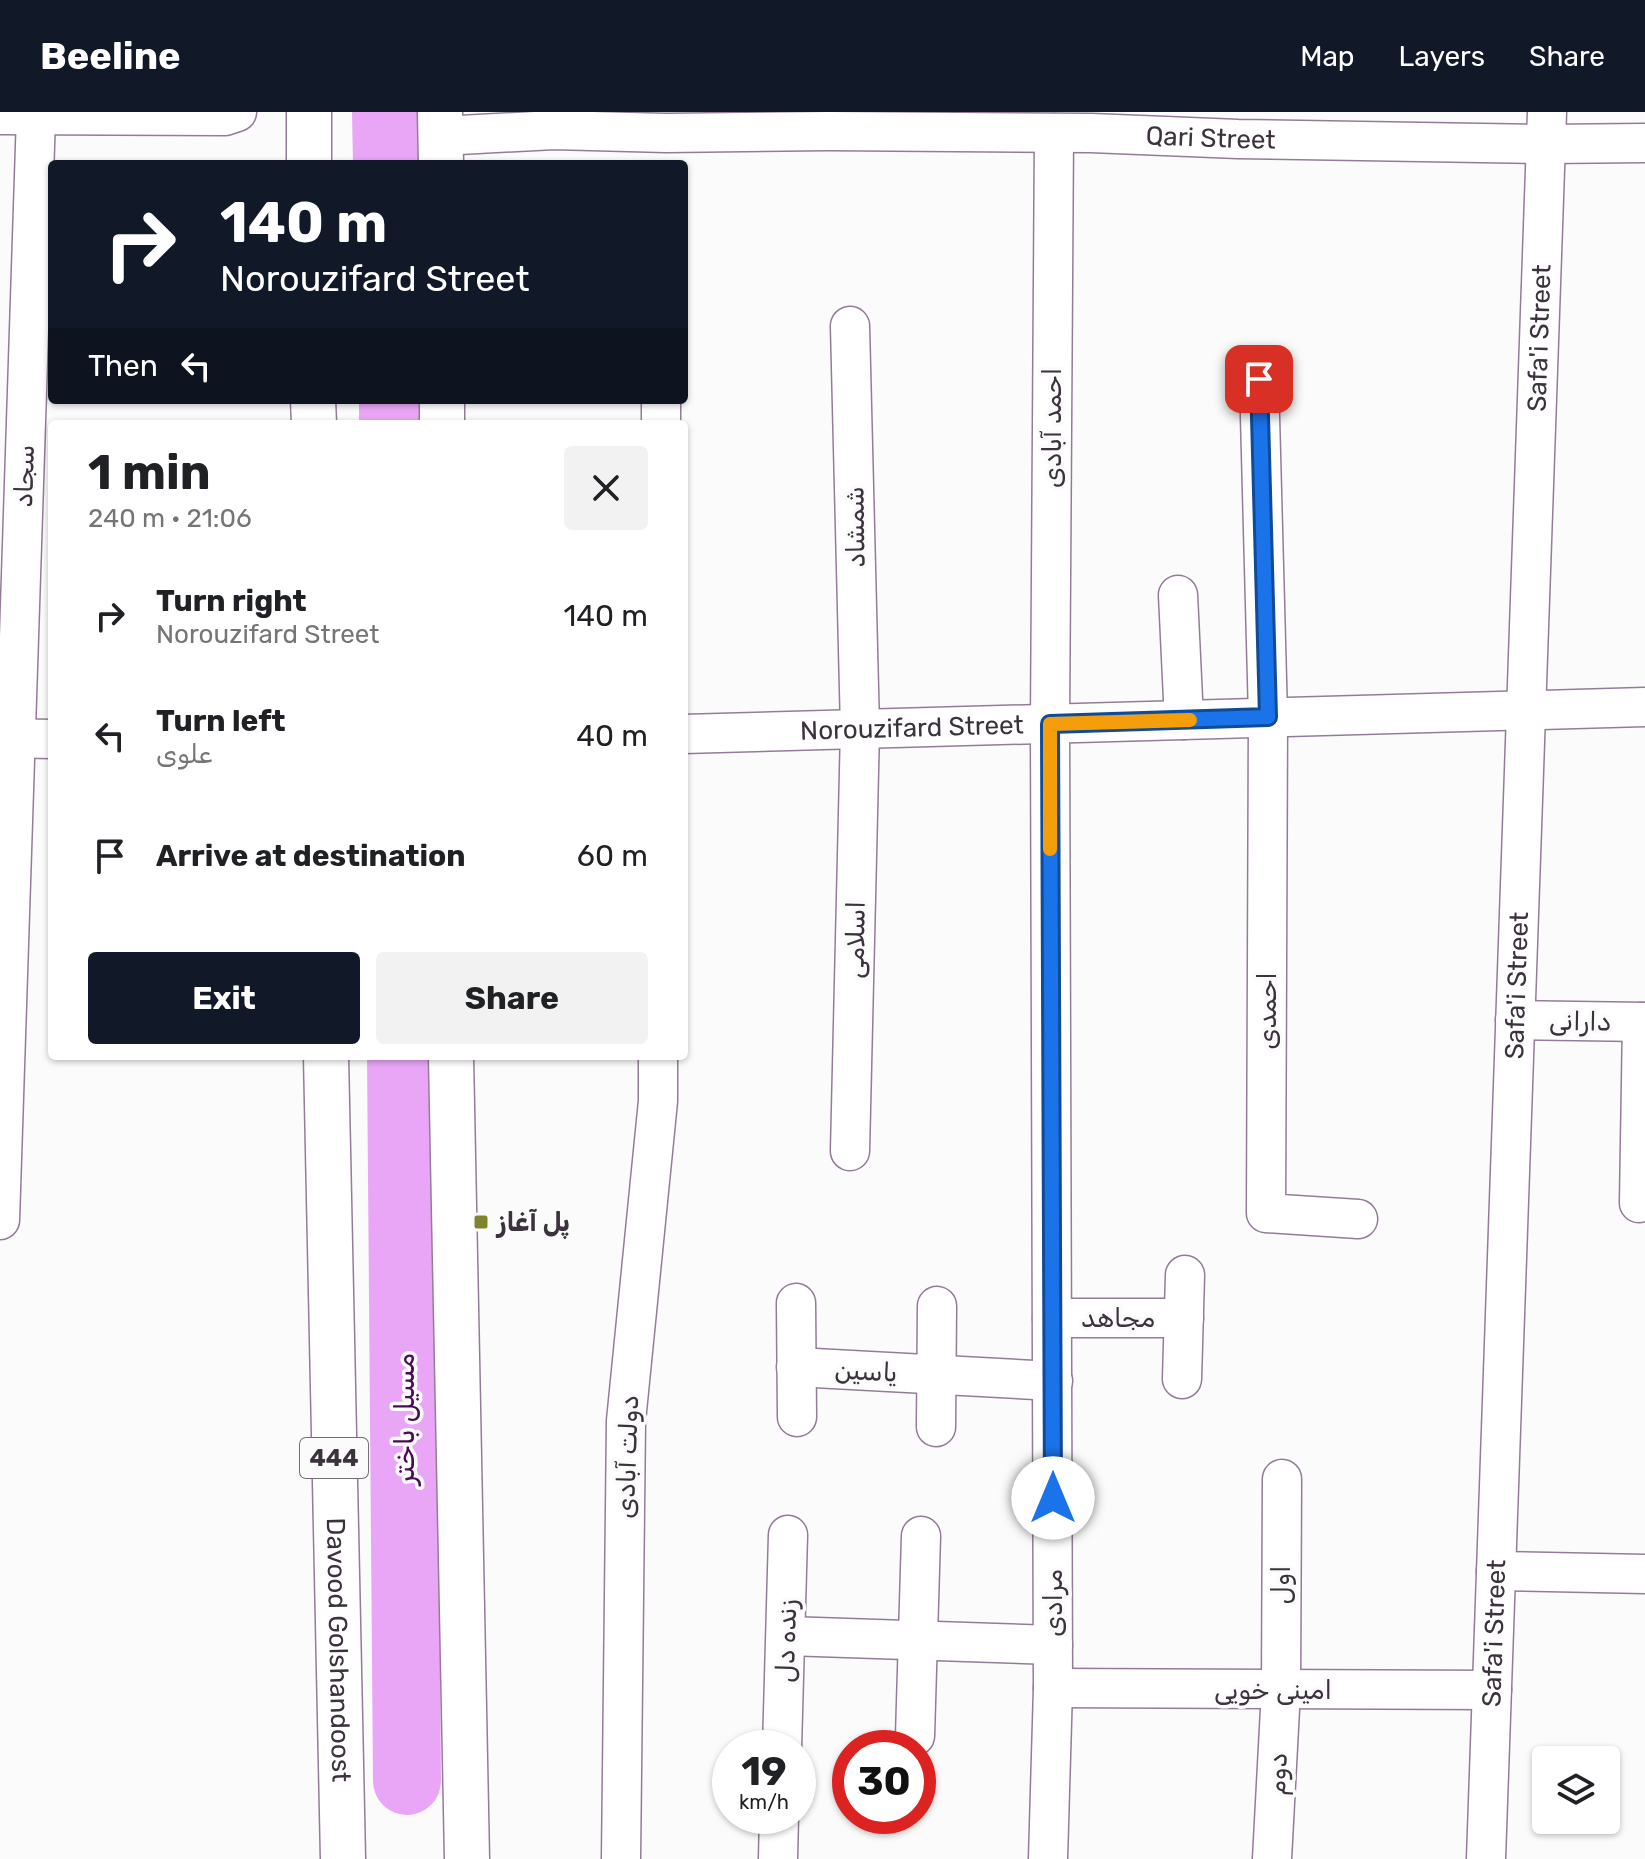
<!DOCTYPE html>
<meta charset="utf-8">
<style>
body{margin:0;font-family:Rubik,"Noto Sans Arabic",sans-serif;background:#f2f2f2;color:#202124;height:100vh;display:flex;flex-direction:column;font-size:30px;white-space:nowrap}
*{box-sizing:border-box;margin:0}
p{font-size:26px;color:#757577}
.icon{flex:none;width:44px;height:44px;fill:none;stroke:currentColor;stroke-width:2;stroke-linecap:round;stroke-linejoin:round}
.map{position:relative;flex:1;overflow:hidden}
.panel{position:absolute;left:48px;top:308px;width:640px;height:640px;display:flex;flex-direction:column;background:#fff;border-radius:8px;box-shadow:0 2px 6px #0004}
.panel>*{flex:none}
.guide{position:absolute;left:48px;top:48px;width:640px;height:244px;border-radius:8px;box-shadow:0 2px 6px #0004;background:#111827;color:#fff;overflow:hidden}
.fabs{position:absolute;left:1532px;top:1634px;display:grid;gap:16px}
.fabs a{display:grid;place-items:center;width:88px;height:88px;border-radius:8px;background:#fff;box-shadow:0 2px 6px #0004;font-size:40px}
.speed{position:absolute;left:712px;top:1618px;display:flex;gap:16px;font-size:40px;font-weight:700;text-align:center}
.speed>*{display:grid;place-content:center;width:104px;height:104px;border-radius:50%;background:#fff;box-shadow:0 2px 6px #0004;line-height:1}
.speed small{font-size:20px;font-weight:400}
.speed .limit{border:12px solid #d22;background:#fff;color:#111}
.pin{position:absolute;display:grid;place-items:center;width:68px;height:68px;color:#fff;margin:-34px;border-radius:16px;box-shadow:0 4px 12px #0006}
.me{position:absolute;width:88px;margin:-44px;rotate:0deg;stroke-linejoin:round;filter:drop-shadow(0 0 6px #0008)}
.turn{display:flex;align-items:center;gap:28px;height:168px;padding:0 40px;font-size:36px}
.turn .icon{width:104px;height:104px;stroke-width:2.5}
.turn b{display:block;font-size:56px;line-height:68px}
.then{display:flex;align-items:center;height:76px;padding:0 40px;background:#0003;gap:16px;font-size:30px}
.round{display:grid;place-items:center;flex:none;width:84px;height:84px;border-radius:8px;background:#f2f2f2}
.overview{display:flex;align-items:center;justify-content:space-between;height:136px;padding:0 40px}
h1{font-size:48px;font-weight:700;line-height:60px}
.action{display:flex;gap:16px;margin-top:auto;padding:16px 40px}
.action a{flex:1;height:92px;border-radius:8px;background:#111827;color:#fff;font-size:32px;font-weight:700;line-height:92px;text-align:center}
.action a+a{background:#f2f2f2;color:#202124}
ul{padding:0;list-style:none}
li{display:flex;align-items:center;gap:24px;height:120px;padding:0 40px}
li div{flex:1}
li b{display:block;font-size:30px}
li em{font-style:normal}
header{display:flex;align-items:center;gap:48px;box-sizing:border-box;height:112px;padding:0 40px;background:#111827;color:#fff}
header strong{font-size:38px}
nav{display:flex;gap:44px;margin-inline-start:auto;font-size:28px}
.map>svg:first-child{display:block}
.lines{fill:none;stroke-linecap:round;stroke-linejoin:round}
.river{stroke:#e9a6f6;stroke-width:68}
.minor-casing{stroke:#947c98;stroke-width:41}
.primary-casing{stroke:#947c98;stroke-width:47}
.minor{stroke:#fff;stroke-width:38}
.primary{stroke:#fff;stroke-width:44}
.route-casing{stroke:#114b97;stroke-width:20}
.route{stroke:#1a73e8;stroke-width:14}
.slow{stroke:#f59e0b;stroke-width:14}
.poi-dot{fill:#81842e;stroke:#fbfbfb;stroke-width:3}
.labels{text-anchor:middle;stroke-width:7;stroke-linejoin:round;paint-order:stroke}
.shield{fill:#fbfbfb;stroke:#756e77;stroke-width:2}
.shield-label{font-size:24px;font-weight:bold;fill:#3c323e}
.street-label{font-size:26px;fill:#3c323e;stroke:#fbfbfb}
.poi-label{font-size:26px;font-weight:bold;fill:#3c323e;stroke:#fbfbfb;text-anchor:start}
.water-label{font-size:28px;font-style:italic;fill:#490c54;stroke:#fbfbfb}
</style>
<header>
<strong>Beeline</strong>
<nav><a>Map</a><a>Layers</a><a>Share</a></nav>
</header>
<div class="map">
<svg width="1645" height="1747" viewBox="0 0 1645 1747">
<rect width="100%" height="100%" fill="#fbfbfb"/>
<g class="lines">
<g class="river">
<polyline points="386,0 387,52"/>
<polyline points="393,288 393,312"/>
<polyline points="401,944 407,1669"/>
</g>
<g class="minor-casing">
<g id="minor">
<polyline points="0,3 225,4 237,0"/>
<path id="s1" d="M441 24 554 18 666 21 829 19 1091 21 1238 27 1546 32 1645 31"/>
<polyline points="850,214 860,617 850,1039"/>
<polyline points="1259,267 1268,605 1266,1101 1358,1107"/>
<polyline points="661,288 661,312"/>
<polyline points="1178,483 1184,608"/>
<path id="s2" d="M684 622 1645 595"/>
<polyline points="0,626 52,627"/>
<polyline points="1515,908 1645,910"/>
<polyline points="1639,1091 1642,910"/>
<polyline points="0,1108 36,3"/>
<polyline points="796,1191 797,1305"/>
<polyline points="1052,1206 1184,1206"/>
<polyline points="796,1255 1053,1269"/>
<polyline points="1182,1267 1185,1163"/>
<polyline points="936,1315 937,1194"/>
<polyline points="1496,1459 1645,1462"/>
<polyline points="787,1524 1053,1533"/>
<polyline points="1053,1576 1492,1578"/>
<polyline points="915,1624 921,1424"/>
<polyline points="782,1636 788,1423"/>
<polyline points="621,1747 626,1309 658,989 658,944"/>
<polyline points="778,1747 779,1704"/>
<polyline points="1048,1747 1053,1576 1050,612 1054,21"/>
<polyline points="1272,1747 1281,1578 1282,1367"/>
<path id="s3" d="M1486 1747 1547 0"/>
</g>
</g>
<g class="primary-casing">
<g id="primary">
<polyline points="309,0 309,52"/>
<polyline points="440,0 441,52"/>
<polyline points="313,288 314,312"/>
<polyline points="442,288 442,312"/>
<path id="s4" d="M326 944 343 1747"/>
<polyline points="451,944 467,1747"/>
</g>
</g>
<use href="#minor" class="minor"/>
<use href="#primary" class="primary"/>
</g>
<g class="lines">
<g class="route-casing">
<polyline id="route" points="1053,1386 1050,612 1268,605 1259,267"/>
</g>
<use href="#route" class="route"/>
<polyline class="slow" points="1050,737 1050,612 1190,608"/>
</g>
<rect class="poi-dot" x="473" y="1102" width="16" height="16" rx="4"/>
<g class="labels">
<rect class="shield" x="300" y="1326" width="68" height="40" rx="6"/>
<g class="shield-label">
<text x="334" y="1354">444</text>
</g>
<g class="street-label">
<text dy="9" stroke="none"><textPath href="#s1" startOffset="770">Qari Street</textPath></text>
<text dy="9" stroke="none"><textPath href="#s3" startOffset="1522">Safa'i Street</textPath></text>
<text transform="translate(1052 316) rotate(-90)" y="9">احمد آبادی</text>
<text transform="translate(24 364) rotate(-88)" y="9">سجاد</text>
<text transform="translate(855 415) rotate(-91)" y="9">شمشاد</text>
<text dy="9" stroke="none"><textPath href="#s2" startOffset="228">Norouzifard Street</textPath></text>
<text transform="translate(855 828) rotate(-89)" y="9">اسلامی</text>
<text dy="9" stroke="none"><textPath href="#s3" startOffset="874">Safa'i Street</textPath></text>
<text transform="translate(1267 899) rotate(-90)" y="9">احمدی</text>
<text transform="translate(1580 909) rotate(1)" y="9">دارانی</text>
<text x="1118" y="1215">مجاهد</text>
<text transform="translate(866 1259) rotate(3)" y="9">یاسین</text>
<text transform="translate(627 1345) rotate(-88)" y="9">دولت آبادی</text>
<text transform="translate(1281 1473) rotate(-90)" y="9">اول</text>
<text transform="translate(1053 1491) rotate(-90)" y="9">مرادی</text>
<text dy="9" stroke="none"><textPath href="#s3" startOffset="226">Safa'i Street</textPath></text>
<text transform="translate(786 1529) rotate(-88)" y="9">زنده دل</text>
<text dy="9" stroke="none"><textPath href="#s4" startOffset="594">Davood Golshandoost</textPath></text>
<text x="1273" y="1587">امینی خویی</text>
<text transform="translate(1277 1662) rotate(-87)" y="9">دوم</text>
</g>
<g class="poi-label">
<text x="497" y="1119">پل آغاز</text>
</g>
<g class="water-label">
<text transform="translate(404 1307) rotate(-90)" y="10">مسیل باختر</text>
</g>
</g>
</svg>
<div class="fabs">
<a><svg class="icon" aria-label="layers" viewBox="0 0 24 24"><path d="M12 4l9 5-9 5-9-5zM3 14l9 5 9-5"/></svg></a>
</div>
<div class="speed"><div>19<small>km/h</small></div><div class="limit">30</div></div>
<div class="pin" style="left:1259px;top:267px;background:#d93025"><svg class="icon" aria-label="arrive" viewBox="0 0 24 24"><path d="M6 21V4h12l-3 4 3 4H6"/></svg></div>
<svg class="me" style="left:1053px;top:1386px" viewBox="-20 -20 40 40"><circle r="19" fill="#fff"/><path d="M0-13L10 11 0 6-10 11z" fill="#1a73e8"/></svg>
<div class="guide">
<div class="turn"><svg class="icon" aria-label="right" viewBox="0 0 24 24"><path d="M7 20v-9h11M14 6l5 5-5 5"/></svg><div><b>140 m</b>Norouzifard Street</div></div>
<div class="then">Then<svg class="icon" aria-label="left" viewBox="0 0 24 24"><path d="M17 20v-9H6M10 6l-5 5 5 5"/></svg></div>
</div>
<section class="panel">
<div class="overview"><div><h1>1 min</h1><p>240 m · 21:06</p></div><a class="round"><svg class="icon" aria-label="close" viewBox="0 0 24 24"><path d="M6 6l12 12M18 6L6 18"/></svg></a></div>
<ul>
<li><svg class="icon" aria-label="right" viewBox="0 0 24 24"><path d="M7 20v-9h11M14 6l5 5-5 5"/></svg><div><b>Turn right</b><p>Norouzifard Street</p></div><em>140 m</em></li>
<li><svg class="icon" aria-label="left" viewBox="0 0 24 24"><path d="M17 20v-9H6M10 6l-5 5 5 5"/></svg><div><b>Turn left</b><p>علوی</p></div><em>40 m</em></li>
<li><svg class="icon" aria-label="arrive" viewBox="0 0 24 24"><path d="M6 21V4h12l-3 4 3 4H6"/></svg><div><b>Arrive at destination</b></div><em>60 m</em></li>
</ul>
<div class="action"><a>Exit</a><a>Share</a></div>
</section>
</div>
